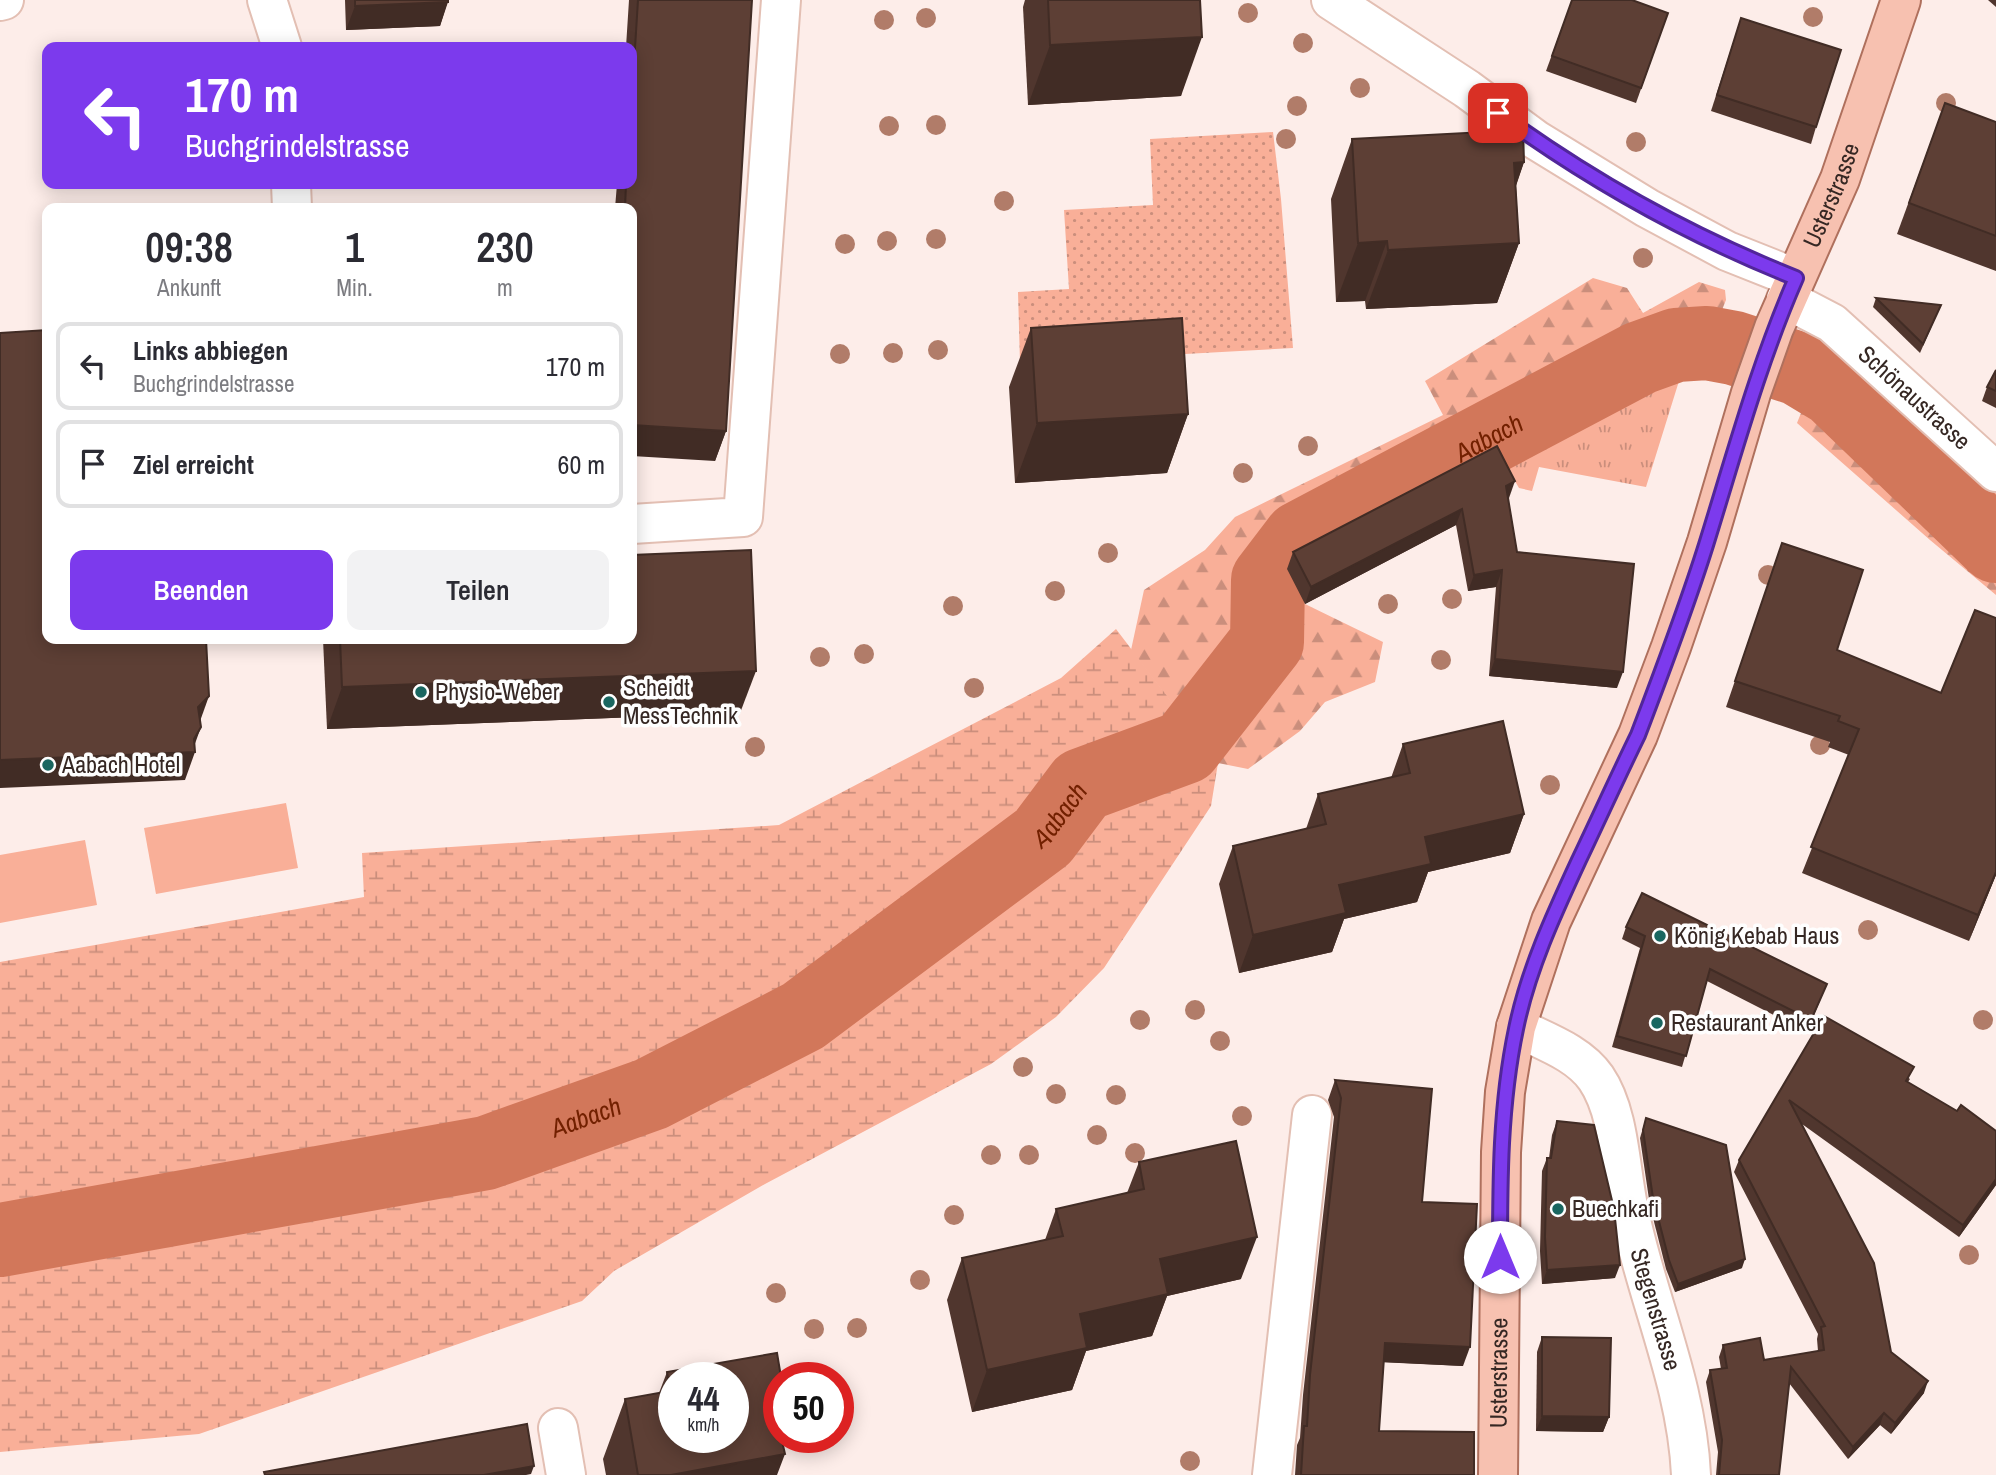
<!DOCTYPE html>
<html lang="de">
<meta charset="utf-8">
<style>
body{margin:0;font-family:"Archivo Narrow",sans-serif;background:#f2f2f3;color:#2b2b33;height:100vh;display:flex;flex-direction:column;font-size:26px;white-space:nowrap}
*{box-sizing:border-box;margin:0}
p{font-size:23px;color:#7c7c81}
.icon{flex:none;width:38px;height:38px;fill:none;stroke:currentColor;stroke-width:2;stroke-linecap:round;stroke-linejoin:round}
.map{position:relative;flex:1;overflow:hidden}
.drawer{position:absolute;left:42px;top:203px;width:595px;height:441px;display:flex;flex-direction:column;background:#fff;border-radius:14px;box-shadow:0 4px 18px #0003}
.drawer>*{flex:none}
.hud{position:absolute;left:42px;top:42px;width:595px;height:147px;border-radius:14px;box-shadow:0 4px 18px #0003;background:#7c3aed;color:#fff;overflow:hidden}
.speed{position:absolute;left:658px;top:1362px;display:flex;gap:14px;font-size:35px;font-weight:700;text-align:center}
.speed>*{display:grid;place-content:center;width:91px;height:91px;border-radius:50%;background:#fff;box-shadow:0 4px 18px #0003;line-height:1}
.speed small{font-size:18px;font-weight:400}
.speed .limit{border:10px solid #d22;background:#fff;color:#111}
.pin{position:absolute;display:grid;place-items:center;width:60px;height:60px;color:#fff;margin:-30px;border-radius:14px;box-shadow:0 4px 10px #0006}
.me{position:absolute;width:77px;margin:-38px;rotate:0deg;stroke-linejoin:round;filter:drop-shadow(0 0 5px #0008)}
.turn{display:flex;align-items:center;gap:24px;height:147px;padding:0 28px;font-size:32px}
.turn .icon{width:91px;height:91px;stroke-width:2.5}
.turn b{display:block;font-size:49px;line-height:60px}
.eta{display:flex;justify-content:space-evenly;align-items:center;height:119px;text-align:center}
.eta b{font-size:42px;font-weight:600;line-height:49px}
.action{display:flex;gap:14px;margin-top:auto;padding:14px 28px}
.action a{flex:1;height:80px;border-radius:14px;background:#7c3aed;color:#fff;font-size:28px;font-weight:600;line-height:80px;text-align:center}
.action a+a{background:#f2f2f3;color:#2b2b33}
ul{padding:0;list-style:none}
li{display:flex;align-items:center;gap:21px;height:88px;margin:0 14px 10px;padding:0 14px;border:4px solid #e1e1e2;border-radius:14px}
li div{flex:1}
li b{display:block;font-size:26px}
li em{font-style:normal}
.map>svg:first-child{display:block}
.grass{fill:url(#grass-tufts)}
.forest{fill:url(#forest-firs)}
.wetland{fill:url(#wetland-marsh)}
.park{fill:url(#park-dots)}
.garden{fill:#f9af98}
.lines{fill:none;stroke-linecap:round;stroke-linejoin:round}
.river{stroke:#d2775a;stroke-width:74}
.minor-casing{stroke:#e3bfb3;stroke-width:42}
.major-casing{stroke:#af705d;stroke-width:42}
.minor{stroke:#fff;stroke-width:38}
.major{stroke:#f7c1b0;stroke-width:38}
.tree{fill:#b17c69}
.wall{fill:#50362e}
.shaded-wall{fill:#412c25}
.building{fill:#5d3f35;stroke:#412c25;stroke-width:2;fill-rule:evenodd}
.route-casing{stroke:#51269a;stroke-width:18}
.route{stroke:#7c3aed;stroke-width:12}
.poi-dot{fill:#196660;stroke:#fefefe;stroke-width:2.5}
.labels{text-anchor:middle;stroke-width:7;stroke-linejoin:round;paint-order:stroke}
.street-label{font-size:24px;fill:#352723;stroke:#fefefe}
.poi-label{font-size:24px;fill:#352723;stroke:#fefefe;text-anchor:start}
.water-label{font-size:26px;font-style:italic;fill:#722000;stroke:#fefefe}
</style>
<div class="map">
<svg width="1996" height="1475" viewBox="0 0 1996 1475">
<defs>
<pattern id="grass-tufts" width="24" height="20" patternUnits="userSpaceOnUse" patternTransform="scale(1.75)"><rect width="24" height="20" fill="#f9af98"/><path d="M3 7l-1-3M5 7V3M7 7l1-3M15 17l-1-3M17 17v-4M19 17l1-3" fill="none" stroke="#ca8e7c"/></pattern>
<pattern id="forest-firs" width="22" height="20" patternUnits="userSpaceOnUse" patternTransform="scale(1.75)"><rect width="22" height="20" fill="#f9af98"/><path d="M5 1l3.5 6h-7zM16 11l3.5 6h-7z" fill="#ca8e7c"/></pattern>
<pattern id="wetland-marsh" width="20" height="14" patternUnits="userSpaceOnUse" patternTransform="scale(1.75)"><rect width="20" height="14" fill="#f9af98"/><path d="M1 5h8M5 5V1M11 12h8M15 12V8" fill="none" stroke="#ca8e7c"/></pattern>
<pattern id="park-dots" width="8" height="8" patternUnits="userSpaceOnUse" patternTransform="scale(1.75)"><rect width="8" height="8" fill="#f9af98"/><path d="M2 2h.1M6 6h.1" fill="none" stroke="#ca8e7c" stroke-width="1.8" stroke-linecap="round"/></pattern>
</defs>
<rect width="100%" height="100%" fill="#fdede9"/>
<polygon class="grass" points="1679,381 1646,487 1539,467 1532,491 1519,488 1501,457 1604,390"/>
<g class="forest">
<polygon points="1593,278 1627,288 1643,313 1699,282 1725,290 1726,300 1694,379 1604,391 1491,463 1288,568 1305,604 1383,642 1375,682 1325,702 1300,731 1248,769 1218,763 1131,650 1144,590 1205,550 1235,517 1443,415 1425,381"/>
<polygon points="1832,323 1996,472 1996,595 1930,540 1797,423 1823,358"/>
</g>
<polygon class="wetland" points="1116,629 1218,763 1211,806 1104,968 1056,1017 991,1064 765,1184 614,1271 582,1301 199,1434 0,1452 0,962 364,897 362,853 779,825 1061,678"/>
<polygon class="park" points="1273,132 1281,199 1293,348 1020,363 1018,292 1069,289 1064,210 1153,205 1150,139"/>
<g class="garden">
<polygon points="286,803 298,868 156,894 144,828"/>
<polygon points="85,840 97,905 0,923 0,855"/>
</g>
<g class="lines">
<path class="river" id="s1" d="M0 1240 486 1153 651 1094 803 1016 1043 837 1082 785 1185 747 1267 642 1268 580 1300 538 1640 358 1676 345 1707 343 1734 348 1799 369 1834 390 1996 546"/>
<g class="minor-casing">
<g id="minor">
<polyline points="267,0 282,47"/>
<polyline points="1331,0 1467,89 1536,140 1647,208 1727,251 1795,278"/>
<polyline points="0,1 4,0"/>
<polyline points="291,184 292,208"/>
<path id="s2" d="M1786 299 1832 323 1996 472"/>
<polyline points="632,524 743,517 781,0"/>
<path id="s3" d="M1516 1027C1543 1041 1578 1052 1596 1078 1620 1113 1620 1170 1629 1211 1647 1299 1687 1384 1691 1475"/>
<polyline points="558,1428 566,1475"/>
<polyline points="1272,1475 1312,1115"/>
</g>
</g>
<g class="major-casing">
<g id="major">
<path id="s4" d="M1498 1475 1501 1152 1505 1092 1516 1027 1551 921 1638 735 1671 647 1707 542 1751 393 1774 328 1840 179 1901 0"/>
</g>
</g>
<use href="#minor" class="minor"/>
<use href="#major" class="major"/>
</g>
<g class="tree">
<circle cx="1248" cy="13" r="10"/>
<circle cx="1813" cy="17" r="10"/>
<circle cx="926" cy="18" r="10"/>
<circle cx="884" cy="20" r="10"/>
<circle cx="1303" cy="43" r="10"/>
<circle cx="1360" cy="88" r="10"/>
<circle cx="1946" cy="103" r="10"/>
<circle cx="1297" cy="106" r="10"/>
<circle cx="936" cy="125" r="10"/>
<circle cx="889" cy="126" r="10"/>
<circle cx="1286" cy="139" r="10"/>
<circle cx="1636" cy="142" r="10"/>
<circle cx="1004" cy="201" r="10"/>
<circle cx="936" cy="239" r="10"/>
<circle cx="887" cy="241" r="10"/>
<circle cx="845" cy="244" r="10"/>
<circle cx="1643" cy="258" r="10"/>
<circle cx="938" cy="350" r="10"/>
<circle cx="893" cy="353" r="10"/>
<circle cx="840" cy="354" r="10"/>
<circle cx="1308" cy="446" r="10"/>
<circle cx="1243" cy="473" r="10"/>
<circle cx="1108" cy="553" r="10"/>
<circle cx="1768" cy="575" r="10"/>
<circle cx="1055" cy="591" r="10"/>
<circle cx="1452" cy="599" r="10"/>
<circle cx="1388" cy="604" r="10"/>
<circle cx="953" cy="606" r="10"/>
<circle cx="864" cy="654" r="10"/>
<circle cx="820" cy="657" r="10"/>
<circle cx="1441" cy="660" r="10"/>
<circle cx="974" cy="688" r="10"/>
<circle cx="1820" cy="745" r="10"/>
<circle cx="755" cy="747" r="10"/>
<circle cx="1550" cy="785" r="10"/>
<circle cx="1868" cy="930" r="10"/>
<circle cx="1195" cy="1010" r="10"/>
<circle cx="1140" cy="1020" r="10"/>
<circle cx="1983" cy="1020" r="10"/>
<circle cx="1220" cy="1041" r="10"/>
<circle cx="1023" cy="1067" r="10"/>
<circle cx="1056" cy="1094" r="10"/>
<circle cx="1116" cy="1095" r="10"/>
<circle cx="1242" cy="1116" r="10"/>
<circle cx="1097" cy="1135" r="10"/>
<circle cx="1135" cy="1153" r="10"/>
<circle cx="991" cy="1155" r="10"/>
<circle cx="1029" cy="1155" r="10"/>
<circle cx="954" cy="1215" r="10"/>
<circle cx="1969" cy="1255" r="10"/>
<circle cx="920" cy="1280" r="10"/>
<circle cx="776" cy="1293" r="10"/>
<circle cx="857" cy="1328" r="10"/>
<circle cx="814" cy="1329" r="10"/>
<circle cx="1190" cy="1461" r="10"/>
</g>
<g class="wall">
<polygon points="345,0 453,0 448,0 440,26 346,30"/>
<polygon points="629,0 752,0 726,431 715,461 632,208 615,208 617,184 632,184 632,47 626,47"/>
<polygon points="1025,0 1200,0 1181,96 1028,105 1023,7"/>
<polygon points="1572,0 1668,13 1636,103 1546,71"/>
<polygon points="1988,0 1996,0 1996,7"/>
<polygon points="1741,18 1816,127 1811,144 1711,111"/>
<polygon points="1945,103 1996,122 1996,271 1897,234"/>
<polygon points="1352,139 1524,162 1516,186 1519,243 1497,303 1366,309 1365,301 1336,302 1331,199"/>
<polygon points="1876,298 1941,305 1920,353 1873,307"/>
<polygon points="1031,328 1188,414 1167,473 1015,483 1009,387"/>
<polygon points="1996,370 1996,408 1982,401 1987,387"/>
<polygon points="1497,446 1509,498 1508,498 1517,552 1617,688 1489,676 1496,587 1468,591 1456,525 1305,604 1287,569 1293,552"/>
<polygon points="1782,543 1837,650 1996,875 1969,941 1802,873 1849,755 1828,747 1830,742 1726,707"/>
<polygon points="323,639 632,639 740,713 327,729"/>
<polygon points="1403,744 1524,814 1510,853 1428,872 1417,902 1344,919 1332,952 1239,973 1219,884 1233,846 1306,829 1318,794 1391,778"/>
<polygon points="1626,927 1827,984 1807,1032 1707,981 1682,1067 1612,1047 1640,948 1622,939"/>
<polygon points="1824,1016 1910,1079 1908,1082 1957,1111 1996,1131 1996,1185 1959,1237 1802,1124 1891,1352 1924,1393 1891,1434 1880,1425 1848,1459 1789,1383 1779,1475 1716,1475 1718,1452 1706,1382 1710,1370 1721,1369 1719,1357 1723,1345 1764,1360 1818,1351 1817,1339 1818,1334 1734,1172 1739,1160"/>
<polygon points="1335,1080 1422,1202 1463,1366 1384,1362 1379,1431 1474,1475 1295,1475 1297,1445 1300,1438 1303,1395 1334,1117 1328,1100"/>
<polygon points="1646,1118 1742,1268 1675,1292 1666,1269 1650,1206 1640,1138"/>
<polygon points="1557,1121 1615,1278 1542,1284 1540,1251 1542,1171 1547,1158 1549,1158 1552,1135"/>
<polygon points="1139,1162 1241,1279 1167,1296 1152,1336 1086,1351 1072,1390 972,1412 947,1300 962,1258 1045,1240 1056,1209 1127,1193"/>
<polygon points="1542,1337 1609,1417 1603,1432 1536,1431 1537,1352"/>
<polygon points="667,1372 777,1475 606,1475 603,1459 625,1399 659,1393"/>
</g>
<g class="shaded-wall">
<polygon points="448,2 440,26 346,30 355,6"/>
<polygon points="1202,37 1181,96 1028,105 1050,45"/>
<polygon points="1524,162 1503,222 1514,163"/>
<polygon points="1387,241 1365,301 1336,302 1358,243"/>
<polygon points="1519,243 1497,303 1366,309 1388,250"/>
<polygon points="1188,414 1167,473 1015,483 1037,423"/>
<polygon points="632,425 726,431 715,461 632,456"/>
<polygon points="1515,481 1509,498 1500,502 1506,486"/>
<polygon points="1462,509 1456,525 1305,604 1311,587"/>
<polygon points="1502,570 1496,587 1468,591 1474,575"/>
<polygon points="1495,659 1623,672 1617,688 1489,676"/>
<polygon points="756,671 740,713 327,729 342,687"/>
<polygon points="209,696 199,724 198,707"/>
<polygon points="201,727 192,752 195,752 185,780 0,788 0,760 194,739"/>
<polygon points="1524,814 1510,853 1428,872 1417,902 1344,919 1332,952 1239,973 1253,935 1425,837"/>
<polygon points="1996,872 1996,875 1969,941 1978,915"/>
<polygon points="1996,1179 1996,1185 1959,1237 1963,1225"/>
<polygon points="1257,1237 1241,1279 1167,1296 1152,1336 1086,1351 1072,1390 972,1412 987,1370 1080,1314 1160,1259"/>
<polygon points="1745,1259 1742,1268 1675,1292 1678,1284"/>
<polygon points="1620,1265 1615,1278 1542,1284 1547,1270"/>
<polygon points="1385,1343 1470,1347 1463,1366 1378,1362"/>
<polygon points="1928,1381 1924,1393 1891,1434 1895,1423"/>
<polygon points="779,1405 779,1424 785,1454 777,1475 671,1475 776,1406"/>
<polygon points="1884,1413 1880,1425 1848,1459 1853,1447"/>
<polygon points="1542,1416 1609,1417 1603,1432 1536,1431"/>
<polygon points="534,1466 531,1474 526,1475 484,1475"/>
</g>
<g class="building">
<polygon points="355,0 448,0 448,2 355,6"/>
<polygon points="638,0 752,0 726,431 632,425 632,208 625,208 626,184 632,184 632,96"/>
<polygon points="1048,0 1200,0 1202,37 1050,45"/>
<polygon points="1572,0 1632,0 1668,13 1641,88 1552,56"/>
<polygon points="1741,18 1841,50 1816,127 1717,95"/>
<polygon points="480,43 480,47 388,47"/>
<polygon points="1945,103 1996,122 1996,236 1909,203"/>
<polygon points="1523,130 1524,162 1514,163 1519,243 1388,250 1387,241 1358,243 1352,139"/>
<polygon points="1876,298 1941,305 1923,344"/>
<polygon points="1182,318 1188,414 1037,423 1031,328"/>
<polygon points="47,330 47,639 206,639 209,696 198,707 201,727 194,739 195,752 0,760 0,333"/>
<polygon points="1996,370 1996,391 1987,387"/>
<polygon points="1497,446 1515,481 1506,486 1517,552 1634,564 1623,672 1495,659 1502,570 1474,575 1462,509 1311,587 1293,552"/>
<polygon points="1782,543 1863,570 1837,650 1941,693 1975,610 1996,618 1996,872 1978,915 1811,847 1859,729 1838,721 1840,716 1735,681"/>
<polygon points="751,550 756,671 342,687 340,639 632,639 632,555"/>
<polygon points="1503,721 1524,814 1425,837 1431,864 1339,885 1346,913 1253,935 1233,846 1326,824 1318,794 1410,773 1403,744"/>
<polygon points="1642,893 1827,984 1811,1020 1710,969 1686,1056 1617,1036 1645,936 1626,927"/>
<polygon points="1824,1016 1914,1067 1906,1081 1957,1111 1961,1105 1996,1131 1996,1179 1963,1225 1789,1100 1874,1263 1891,1352 1928,1381 1895,1423 1884,1413 1853,1447 1791,1367 1779,1475 1719,1475 1722,1440 1710,1370 1727,1368 1723,1345 1760,1338 1764,1360 1824,1350 1821,1327 1825,1326 1739,1160"/>
<polygon points="1335,1080 1432,1089 1422,1202 1477,1204 1470,1347 1385,1343 1379,1431 1474,1432 1474,1475 1301,1475 1304,1426 1307,1426 1310,1375 1341,1098"/>
<polygon points="1646,1118 1726,1145 1745,1259 1678,1284 1669,1260 1653,1198 1643,1130"/>
<polygon points="1557,1121 1594,1125 1614,1209 1620,1265 1547,1270 1545,1237 1547,1158 1551,1158"/>
<polygon points="1236,1141 1257,1237 1160,1259 1168,1294 1080,1314 1087,1348 987,1370 962,1258 1063,1236 1056,1209 1144,1189 1139,1162"/>
<polygon points="1542,1337 1611,1338 1609,1417 1542,1416"/>
<path d="M777 1353 781 1377H779V1405L776 1406 779 1422V1437H781L785 1454 671 1475H638L625 1399 670 1391 667 1372ZM674 1377H733V1437H674Z"/>
<polygon points="527,1424 534,1466 484,1475 265,1475 264,1472"/>
</g>
<g class="lines">
<g class="route-casing">
<path id="route" d="M1498 113C1590 180 1690 236 1796 278 1758 365 1734 455 1706 545 1686 609 1662 672 1638 735 1618 776 1599 818 1579 860 1554 914 1528 970 1516 1029 1500 1105 1500 1181 1500 1257"/>
</g>
<use href="#route" class="route"/>
</g>
<g class="poi-dot">
<circle cx="421" cy="692" r="7"/>
<circle cx="609" cy="702" r="7"/>
<circle cx="48" cy="765" r="7"/>
<circle cx="1660" cy="936" r="7"/>
<circle cx="1657" cy="1023" r="7"/>
<circle cx="1558" cy="1209" r="7"/>
</g>
<g class="labels">
<g class="street-label">
<text dy="8" stroke="none"><textPath href="#s4" startOffset="1340">Usterstrasse</textPath></text>
<text dy="8" stroke="none"><textPath href="#s2" startOffset="163">Schönaustrasse</textPath></text>
<text dy="8" stroke="none"><textPath href="#s3" startOffset="336">Stegenstrasse</textPath></text>
<text dy="8" stroke="none"><textPath href="#s4" startOffset="102">Usterstrasse</textPath></text>
</g>
<g class="poi-label">
<text x="623" y="696">Scheidt<tspan x="623" dy="28">MessTechnik</tspan></text>
<text x="435" y="700">Physio-Weber</text>
<text x="62" y="773">Aabach Hotel</text>
<text x="1674" y="944">König Kebab Haus</text>
<text x="1671" y="1031">Restaurant Anker</text>
<text x="1572" y="1217">Buechkafi</text>
</g>
<g class="water-label">
<text dy="9" stroke="none"><textPath href="#s1" startOffset="1776">Aabach</textPath></text>
<text dy="9" stroke="none"><textPath href="#s1" startOffset="1167">Aabach</textPath></text>
<text dy="9" stroke="none"><textPath href="#s1" startOffset="600">Aabach</textPath></text>
</g>
</g>
</svg>
<div class="speed"><div>44<small>km/h</small></div><div class="limit">50</div></div>
<div class="pin" style="left:1498px;top:113px;background:#d93025"><svg class="icon" aria-label="arrive" viewBox="0 0 24 24"><path d="M6 21V4h12l-3 4 3 4H6"/></svg></div>
<svg class="me" style="left:1500px;top:1257px" viewBox="-20 -20 40 40"><circle r="19" fill="#fff"/><path d="M0-13L10 11 0 6-10 11z" fill="#7c3aed"/></svg>
<div class="hud">
<div class="turn"><svg class="icon" aria-label="left" viewBox="0 0 24 24"><path d="M17 20v-9H6M10 6l-5 5 5 5"/></svg><div><b>170 m</b>Buchgrindelstrasse</div></div>
</div>
<section class="drawer">
<div class="eta">
<div><b>09:38</b><p>Ankunft</p></div>
<div><b>1</b><p>Min.</p></div>
<div><b>230</b><p>m</p></div>
</div>
<ul>
<li><svg class="icon" aria-label="left" viewBox="0 0 24 24"><path d="M17 20v-9H6M10 6l-5 5 5 5"/></svg><div><b>Links abbiegen</b><p>Buchgrindelstrasse</p></div><em>170 m</em></li>
<li><svg class="icon" aria-label="arrive" viewBox="0 0 24 24"><path d="M6 21V4h12l-3 4 3 4H6"/></svg><div><b>Ziel erreicht</b></div><em>60 m</em></li>
</ul>
<div class="action"><a>Beenden</a><a>Teilen</a></div>
</section>
</div>
